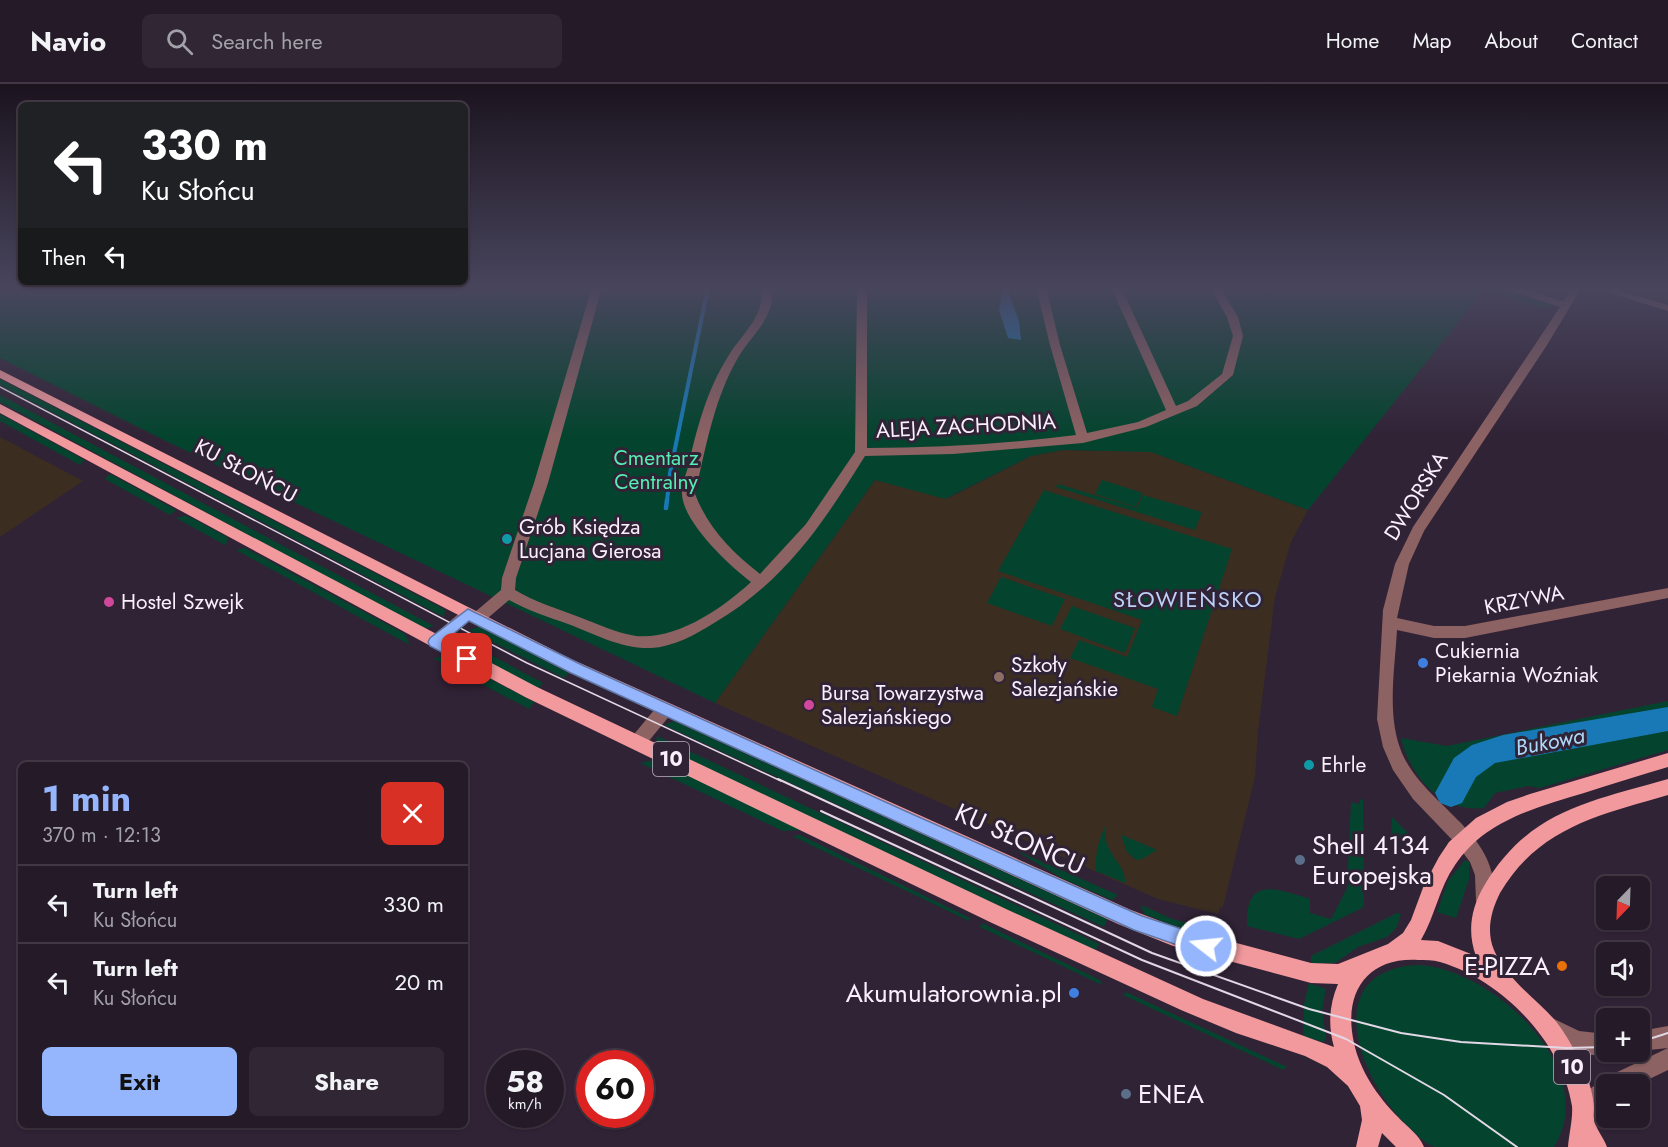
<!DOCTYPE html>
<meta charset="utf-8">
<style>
body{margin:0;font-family:Jost,sans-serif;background:#312734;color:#f1f3f6;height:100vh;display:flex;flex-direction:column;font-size:22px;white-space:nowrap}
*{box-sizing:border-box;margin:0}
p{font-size:20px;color:#a3a1a8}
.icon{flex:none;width:33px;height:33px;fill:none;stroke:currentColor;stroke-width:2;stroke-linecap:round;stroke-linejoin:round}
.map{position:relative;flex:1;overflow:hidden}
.panel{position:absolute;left:18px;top:678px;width:450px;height:366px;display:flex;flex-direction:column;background:#251a28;border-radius:9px;box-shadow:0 2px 4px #0004,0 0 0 2px #423845}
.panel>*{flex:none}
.banner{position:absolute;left:18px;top:18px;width:450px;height:183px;border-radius:9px;box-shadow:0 2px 4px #0004,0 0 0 2px #423845;background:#202124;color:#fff;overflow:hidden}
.needle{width:39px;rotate:203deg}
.fabs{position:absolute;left:1596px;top:792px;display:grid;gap:12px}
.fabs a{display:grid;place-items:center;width:54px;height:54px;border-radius:9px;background:#251a28;box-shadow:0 2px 4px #0004,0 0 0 2px #423845;font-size:30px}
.speed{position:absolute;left:486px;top:966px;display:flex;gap:12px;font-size:30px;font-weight:700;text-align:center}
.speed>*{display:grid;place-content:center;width:78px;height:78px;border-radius:50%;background:#251a28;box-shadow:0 2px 4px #0004,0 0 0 2px #423845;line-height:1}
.speed small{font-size:15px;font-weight:400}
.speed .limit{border:9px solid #d22;background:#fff;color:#111}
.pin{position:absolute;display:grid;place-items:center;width:51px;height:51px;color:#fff;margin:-26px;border-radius:12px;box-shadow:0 3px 9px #0006}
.me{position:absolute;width:66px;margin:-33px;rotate:286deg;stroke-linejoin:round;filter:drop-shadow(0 0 4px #0008)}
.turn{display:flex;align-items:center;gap:21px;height:126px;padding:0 24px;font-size:27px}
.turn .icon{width:78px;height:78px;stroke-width:2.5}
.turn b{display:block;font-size:42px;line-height:51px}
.then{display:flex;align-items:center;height:57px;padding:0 24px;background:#0003;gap:12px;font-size:22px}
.round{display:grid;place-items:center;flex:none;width:63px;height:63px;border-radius:9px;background:#312734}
.summary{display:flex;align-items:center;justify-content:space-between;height:102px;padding:0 24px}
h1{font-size:36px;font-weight:700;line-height:45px;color:#95b6fd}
.primary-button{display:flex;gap:12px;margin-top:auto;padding:12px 24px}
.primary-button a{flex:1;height:69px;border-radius:9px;background:#95b6fd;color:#111;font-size:24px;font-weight:700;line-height:69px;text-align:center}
.primary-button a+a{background:#312734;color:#f1f3f6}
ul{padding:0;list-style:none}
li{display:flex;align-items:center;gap:18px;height:78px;padding:0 24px;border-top:2px solid #423845}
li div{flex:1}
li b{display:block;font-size:22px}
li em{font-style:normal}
header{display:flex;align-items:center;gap:36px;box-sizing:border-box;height:84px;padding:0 30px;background:#251a28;border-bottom:2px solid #423845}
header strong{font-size:28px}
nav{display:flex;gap:33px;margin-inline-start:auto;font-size:21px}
.search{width:420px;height:54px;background:#312734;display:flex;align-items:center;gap:15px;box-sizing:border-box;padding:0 21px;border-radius:9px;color:#a3a1a8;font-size:22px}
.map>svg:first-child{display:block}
.education{fill:#3c2d21}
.green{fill:#04442e}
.water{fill:#1979b6}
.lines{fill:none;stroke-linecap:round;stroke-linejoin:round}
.stream-far1{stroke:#1979b6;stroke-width:4}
.stream{stroke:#1979b6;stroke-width:4.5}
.river{fill:#1979b6;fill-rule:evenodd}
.minor{fill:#8d6263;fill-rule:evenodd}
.major{fill:#f2999d;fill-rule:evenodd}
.tram-far1{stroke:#e3d8e6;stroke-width:1.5}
.tram{stroke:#e3d8e6;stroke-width:2}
.route{fill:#95b6fd;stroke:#6176a4;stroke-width:1.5}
.culture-dot{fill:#0f9aa8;stroke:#312336;stroke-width:2}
.hotel-dot{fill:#d1479c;stroke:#312336;stroke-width:2}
.shop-dot{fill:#3f7fe0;stroke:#312336;stroke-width:2}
.education-dot{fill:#8d6e63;stroke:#312336;stroke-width:2}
.service-dot{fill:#5c6f8a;stroke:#312336;stroke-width:2}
.food-dot{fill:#e8710a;stroke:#312336;stroke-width:2}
.labels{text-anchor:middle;stroke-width:6;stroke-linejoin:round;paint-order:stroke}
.shield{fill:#312336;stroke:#beb2c1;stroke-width:1.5}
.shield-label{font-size:20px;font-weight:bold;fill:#faf0fd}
.street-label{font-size:21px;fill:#faf0fd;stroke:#312336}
.park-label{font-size:21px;fill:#54eeb2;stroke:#312336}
.poi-label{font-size:21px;fill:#faf0fd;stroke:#312336;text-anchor:start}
.neighbourhood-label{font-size:22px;letter-spacing:1.5px;fill:#bcd0f8;stroke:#312336}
.water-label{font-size:22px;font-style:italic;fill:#afd7f8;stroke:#312336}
.near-street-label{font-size:26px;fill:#faf0fd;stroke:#312336}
.near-poi-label{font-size:26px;fill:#faf0fd;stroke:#312336;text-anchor:start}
</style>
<header>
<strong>Navio</strong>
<div class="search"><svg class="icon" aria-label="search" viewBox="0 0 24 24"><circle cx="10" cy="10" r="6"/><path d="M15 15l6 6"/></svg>Search here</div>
<nav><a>Home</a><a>Map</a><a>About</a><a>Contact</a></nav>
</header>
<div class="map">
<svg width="1668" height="1063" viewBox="0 0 1668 1063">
<rect width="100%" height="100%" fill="#312336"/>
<g class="education">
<polygon points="1606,203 1668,203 1668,221 1664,220"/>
<polygon points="0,353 83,397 0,453"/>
<polygon points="1063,366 1151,368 1308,426 1291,458 1275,513 1258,647 1255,693 1223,823 1220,823 1218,830 1158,815 715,619 875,396 949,414 1031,372"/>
</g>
<g class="green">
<polygon points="0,203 1512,203 1554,217 1548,226 1484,206 1308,426 1151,368 1063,366 1031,372 945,415 875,396 715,619 170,359 0,274"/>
<polygon points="0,295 440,523 445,526 444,533 0,301"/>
<polygon points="0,311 434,542 424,545 0,318"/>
<polygon points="0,330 83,375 84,376 80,381 0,337"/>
<polygon points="108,391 112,391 176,426 170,431 105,395"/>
<polygon points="1102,396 1143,409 1136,423 1095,410"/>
<polygon points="1058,400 1137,424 1143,411 1202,428 1195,446 1056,403"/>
<polygon points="1044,406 1232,465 1177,632 1152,623 1158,605 1070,574 1079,556 1127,573 1142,536 998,487"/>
<polygon points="183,432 190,433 227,453 227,458 225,461 176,434"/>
<polygon points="245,464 405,550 410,561 236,466"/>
<polygon points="1001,493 1065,515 1052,542 987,519"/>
<polygon points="1072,522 1135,544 1125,569 1060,545"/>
<polygon points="479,543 559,584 569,589 564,594 469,546"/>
<polygon points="459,554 543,599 538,605 457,562"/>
<polygon points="442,573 452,575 534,618 529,625 433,574"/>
<path d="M1668 617V666L1540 704 1528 702 1495 709 1484 724C1442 729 1410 693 1401 654L1447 662Z"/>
<polygon points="674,637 1107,835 1104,843 664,641"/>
<polygon points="657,652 1099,860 1096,866 969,809 656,661"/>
<polygon points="655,676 801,746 783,747 640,679"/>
<path d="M1360 715 1363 716 1364 823 1299 855 1247 842C1245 791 1277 805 1310 815V829L1331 835 1347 804 1351 718 1360 720Z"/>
<polygon points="1392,733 1408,749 1408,756 1404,760 1398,759 1391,753"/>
<path d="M1105 742C1102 771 1127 779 1125 799L1096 787C1095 769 1098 759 1105 742Z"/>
<polygon points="800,751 970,834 969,837 792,752"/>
<polygon points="1121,751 1122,751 1157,766 1142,775 1136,776 1127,768"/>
<polygon points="1013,765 1118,811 1112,816 1063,795"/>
<polygon points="1465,776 1469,778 1469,795 1456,834 1437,828 1448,797"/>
<path d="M1141 821 1172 835 1218 847C1203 856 1161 836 1144 830Z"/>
<polygon points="1397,829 1401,830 1397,843 1387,853 1358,863 1335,879 1311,879 1311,872"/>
<polygon points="982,839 1100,896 1102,901 980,843"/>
<path d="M1419 881C1493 885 1602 986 1554 1063 1525 1063 1496 1063 1467 1063 1457 1063 1443 1063 1435 1063 1425 1060 1416 1050 1409 1043 1360 999 1316 885 1419 881Z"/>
<polygon points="1309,899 1326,905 1322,926 1326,955 1323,958 1303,952 1304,920"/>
<polygon points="1126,908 1287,983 1283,986 1123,911"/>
</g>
<polygon class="water" points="996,203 1012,203 1008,207 1019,237 1021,256 1008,254 999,226 1002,208"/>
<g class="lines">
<polyline class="stream-far1" points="667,417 670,389 708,203"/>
<polyline class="stream" points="666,424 667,416"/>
<polygon class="river" points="1668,623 1668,647 1495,679 1476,693 1462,719 1451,723 1440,719 1435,709 1454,674 1472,661 1503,651"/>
<g class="minor">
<path d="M592 203H602L548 399 516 494 515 506C535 518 558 525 579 533 598 540 616 549 636 552 677 556 723 524 751 498 730 482 682 438 682 409 681 401 686 391 688 383 697 344 707 305 729 271 742 249 766 232 761 203H771C777 232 752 250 739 272 714 314 706 363 695 410 708 444 732 468 760 490L806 440 855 368 857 203H867V364C937 364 1006 360 1076 351L1050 261 1036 203H1046L1060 261 1087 349 1138 338 1166 326 1111 203H1121L1176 322 1188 317 1222 290 1233 252 1227 233 1210 203H1220L1238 233 1243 252 1233 291 1197 322 1146 343 1083 359 953 370 865 372C822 441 785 497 714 539 695 551 673 563 651 564 622 565 594 550 568 540 548 533 527 526 509 516L482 539 477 541 470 536 440 562H430L427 558 430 554 463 526 468 524 475 528 501 506 502 494 534 399Z"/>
<path d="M1500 203H1516L1563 217 1572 203H1582L1547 261 1424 447 1409 480 1397 534 1434 542H1465L1668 504V514L1465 554H1434L1397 546C1395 583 1387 628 1400 664 1419 717 1489 742 1494 801 1495 809 1496 816 1493 823L1486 826 1479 823 1476 817 1475 791 1470 778 1458 762 1413 715 1393 686 1383 663 1377 635 1383 526 1395 480 1413 443 1560 223Z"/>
<polygon points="1591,203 1607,203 1668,221 1668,227"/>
<polygon points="665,618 671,620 673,625 671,630 643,664 637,666 631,664 629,659 631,654 659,620"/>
<path d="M1550 933 1579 947 1606 950V968H1614C1589 978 1564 963 1543 951L1539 944 1543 937Z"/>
<polygon points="1668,942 1668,964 1640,967 1640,947"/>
<path d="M1668 964V986L1639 1000H1606V1020L1592 1038 1584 1041 1576 1038 1573 1030C1579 1015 1591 999 1607 997L1609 992Z"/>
</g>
<path class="major" d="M0 286 571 575 1131 826 1173 842 1311 879 1338 880 1388 860 1403 849 1411 836 1424 801 1439 773 1449 758 1476 734 1507 718 1530 710 1668 669V683C1640 691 1612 700 1584 709 1535 724 1485 736 1455 781 1439 804 1435 832 1421 856L1438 857 1476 872C1467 848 1471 824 1484 802 1529 726 1589 718 1668 695V711C1600 731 1539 743 1500 809 1491 827 1486 847 1494 866 1505 893 1534 913 1553 934 1563 945 1571 960 1578 973 1586 986 1594 1010 1594 1025 1594 1027 1593 1033 1594 1034 1595 1044 1604 1054 1607 1063H1568C1569 1050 1573 1035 1572 1022 1562 958 1502 896 1440 878 1433 876 1425 876 1418 876 1365 873 1343 911 1354 959 1360 987 1378 1013 1398 1033 1407 1043 1419 1050 1424 1063H1396L1382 1049 1378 1063H1356L1362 1036 1360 1022 1348 1002 1327 983 1305 972 1236 949 1181 926 992 839 525 613 0 329V320L537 603 1006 825 1203 915 1334 963C1328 942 1329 921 1338 900L1311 899 1173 862 1118 840 559 583 0 294Z"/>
<polyline class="tram-far1" points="0,303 527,579 781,697"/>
<g class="tram">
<polyline points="778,695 1152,869 1309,925 1401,949 1461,958 1567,964 1606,963"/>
<polyline points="821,727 1142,876 1346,955 1444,1011 1517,1063"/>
<polyline points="1640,958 1668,949"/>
</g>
</g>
<linearGradient id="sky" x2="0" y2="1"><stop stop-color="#1b131e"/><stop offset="0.58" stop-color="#48455d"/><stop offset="1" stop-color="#48455d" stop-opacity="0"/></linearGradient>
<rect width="1668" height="352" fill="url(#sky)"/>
<polygon class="route" points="468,525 582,581 912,730 1142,832 1213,855 1215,862 1213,868 1206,871 1134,846 571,589 469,537 445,557 472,571 475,575 472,579 462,579 430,562 428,558 430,554"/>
<g class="culture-dot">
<circle cx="507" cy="455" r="6"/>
<circle cx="1309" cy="681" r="6"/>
</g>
<g class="hotel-dot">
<circle cx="109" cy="518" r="6"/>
<circle cx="809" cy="621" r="6"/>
</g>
<g class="shop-dot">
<circle cx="1423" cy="579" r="6"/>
<circle cx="1074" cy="909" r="6"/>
</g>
<circle class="education-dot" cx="999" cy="593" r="6"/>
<g class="service-dot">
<circle cx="1300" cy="776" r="6"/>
<circle cx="1126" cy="1010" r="6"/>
</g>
<circle class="food-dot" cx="1562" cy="882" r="6"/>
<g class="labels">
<g class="shield">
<rect x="653" y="658" width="36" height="34" rx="4.5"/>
<rect x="1554" y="966" width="36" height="34" rx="4.5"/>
</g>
<g class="shield-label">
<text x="671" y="682">10</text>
<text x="1572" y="990">10</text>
</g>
<g class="street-label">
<text transform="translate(966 342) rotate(-3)" y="7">ALEJA ZACHODNIA</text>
<text transform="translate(246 387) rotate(28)" y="7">KU SŁOŃCU</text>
<text transform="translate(1416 412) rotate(-58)" y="7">DWORSKA</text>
<text transform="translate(1524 516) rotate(-11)" y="7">KRZYWA</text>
</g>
<g class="park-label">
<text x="656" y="381">Cmentarz<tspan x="656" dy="24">Centralny</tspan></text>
</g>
<g class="poi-label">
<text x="519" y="450">Grób Księdza<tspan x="519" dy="24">Lucjana Gierosa</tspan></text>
<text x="121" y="525">Hostel Szwejk</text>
<text x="1435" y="574">Cukiernia<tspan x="1435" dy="24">Piekarnia Woźniak</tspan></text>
<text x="1011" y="588">Szkoły<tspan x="1011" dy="24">Salezjańskie</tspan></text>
<text x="821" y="616">Bursa Towarzystwa<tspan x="821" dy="24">Salezjańskiego</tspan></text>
<text x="1321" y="688">Ehrle</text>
</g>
<g class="neighbourhood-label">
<text x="1188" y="523">SŁOWIEŃSKO</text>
</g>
<g class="water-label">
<text transform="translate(1550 657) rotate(-11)" y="8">Bukowa</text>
</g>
<g class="near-street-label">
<text transform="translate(1020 755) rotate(24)" y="9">KU SŁOŃCU</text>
</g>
<g class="near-poi-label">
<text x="1312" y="770">Shell 4134<tspan x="1312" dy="30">Europejska</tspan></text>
<text x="1550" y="891" text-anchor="end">E-PIZZA</text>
<text x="1062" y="918" text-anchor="end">Akumulatorownia.pl</text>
<text x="1138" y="1019">ENEA</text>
</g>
</g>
</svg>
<div class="fabs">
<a><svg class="needle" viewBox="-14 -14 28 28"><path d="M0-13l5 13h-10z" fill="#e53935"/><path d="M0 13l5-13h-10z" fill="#a3a1a8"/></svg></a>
<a><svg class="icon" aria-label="sound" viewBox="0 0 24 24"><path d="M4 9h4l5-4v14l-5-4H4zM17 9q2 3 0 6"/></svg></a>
<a>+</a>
<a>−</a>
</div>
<div class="speed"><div>58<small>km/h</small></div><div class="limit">60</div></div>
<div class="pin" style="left:467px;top:575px;background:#d93025"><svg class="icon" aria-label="arrive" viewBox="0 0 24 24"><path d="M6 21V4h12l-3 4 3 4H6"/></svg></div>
<svg class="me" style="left:1206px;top:862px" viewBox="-20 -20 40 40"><circle r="17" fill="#95b6fd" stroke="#fff" stroke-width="3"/><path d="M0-11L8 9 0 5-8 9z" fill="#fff"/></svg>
<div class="banner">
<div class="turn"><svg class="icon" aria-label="left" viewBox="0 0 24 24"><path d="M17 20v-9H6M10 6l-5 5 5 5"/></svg><div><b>330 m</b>Ku Słońcu</div></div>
<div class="then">Then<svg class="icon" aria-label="left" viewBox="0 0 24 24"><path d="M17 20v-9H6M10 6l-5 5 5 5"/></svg></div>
</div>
<section class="panel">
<div class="summary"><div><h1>1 min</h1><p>370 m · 12:13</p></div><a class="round" style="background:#d93025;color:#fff"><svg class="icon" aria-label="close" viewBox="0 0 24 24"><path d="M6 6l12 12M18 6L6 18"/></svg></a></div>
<ul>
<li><svg class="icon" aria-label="left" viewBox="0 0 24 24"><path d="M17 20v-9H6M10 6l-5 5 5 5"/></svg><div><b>Turn left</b><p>Ku Słońcu</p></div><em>330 m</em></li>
<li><svg class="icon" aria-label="left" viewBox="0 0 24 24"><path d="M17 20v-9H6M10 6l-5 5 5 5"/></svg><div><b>Turn left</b><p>Ku Słońcu</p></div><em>20 m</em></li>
</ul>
<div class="primary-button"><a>Exit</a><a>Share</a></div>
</section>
</div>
